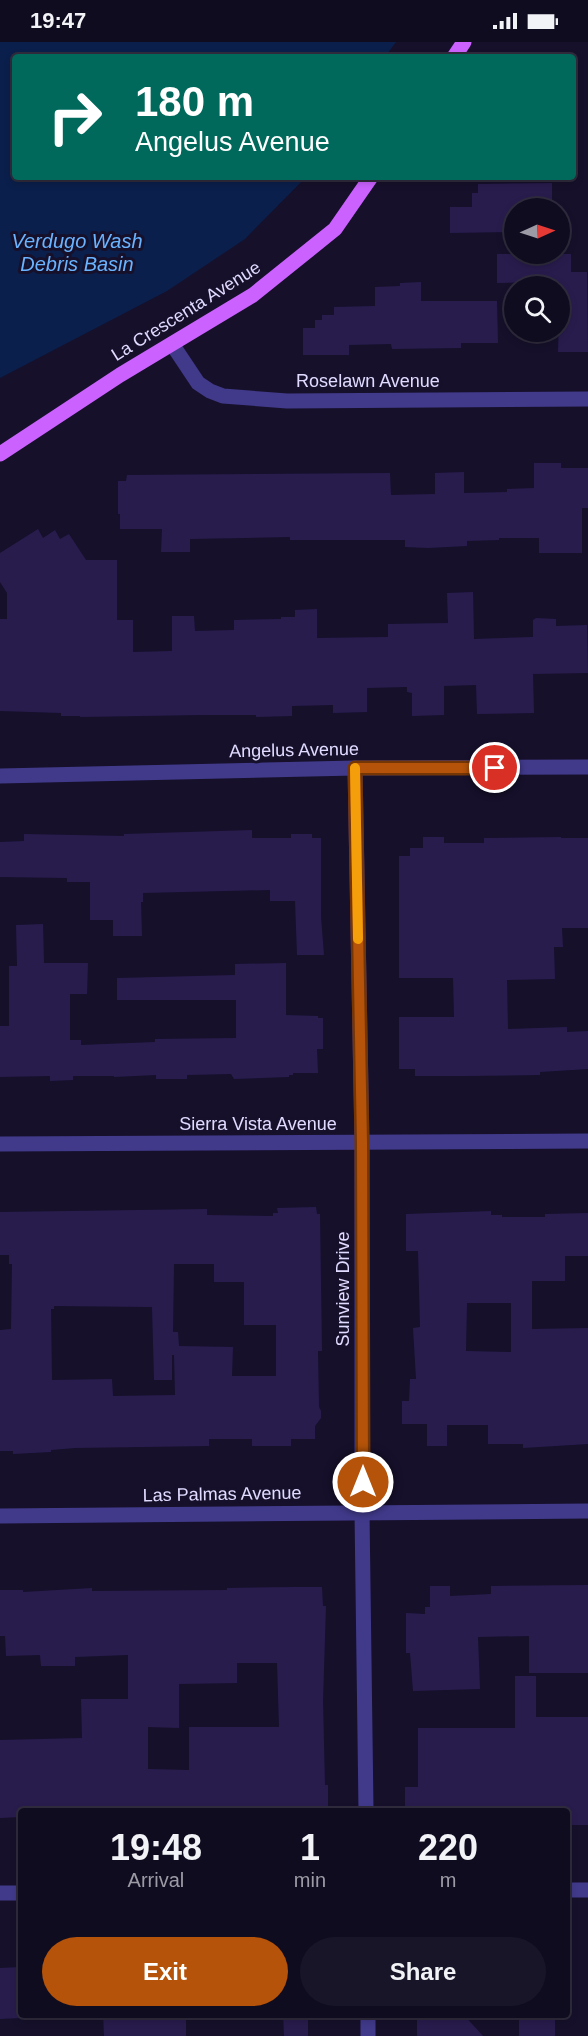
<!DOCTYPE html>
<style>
body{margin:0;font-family:Helvetica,sans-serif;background:#191529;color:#f1f3f6;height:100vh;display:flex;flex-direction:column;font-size:22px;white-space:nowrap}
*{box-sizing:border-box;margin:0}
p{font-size:20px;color:#9c9ba5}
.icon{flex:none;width:33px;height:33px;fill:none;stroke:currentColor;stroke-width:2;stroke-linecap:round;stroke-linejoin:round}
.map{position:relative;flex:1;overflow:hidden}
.panel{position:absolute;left:18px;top:1766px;width:552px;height:210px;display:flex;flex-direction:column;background:#100c20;border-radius:6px;box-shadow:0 3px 9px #0003,0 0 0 2px #302c3e}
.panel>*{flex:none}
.guide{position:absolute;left:12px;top:12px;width:564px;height:126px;border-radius:6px;box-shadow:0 3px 9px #0003,0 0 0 2px #302c3e;background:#00695c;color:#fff;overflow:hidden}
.needle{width:39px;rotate:87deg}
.fabs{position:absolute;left:504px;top:156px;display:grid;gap:12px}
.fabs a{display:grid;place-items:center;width:66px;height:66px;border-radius:50%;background:#100c20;box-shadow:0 3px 9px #0003,0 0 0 2px #302c3e;font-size:30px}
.pin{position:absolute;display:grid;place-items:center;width:51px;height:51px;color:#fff;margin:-26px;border:3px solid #fff;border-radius:50%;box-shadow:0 2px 6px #0007}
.me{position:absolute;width:66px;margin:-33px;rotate:0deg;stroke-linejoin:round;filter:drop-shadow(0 0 4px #0008)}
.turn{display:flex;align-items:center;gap:21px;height:126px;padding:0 24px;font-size:27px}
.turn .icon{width:78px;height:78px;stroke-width:2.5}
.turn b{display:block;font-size:42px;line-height:51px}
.eta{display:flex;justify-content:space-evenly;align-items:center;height:102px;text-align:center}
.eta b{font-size:36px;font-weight:600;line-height:42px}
.cta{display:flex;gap:12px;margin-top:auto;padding:12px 24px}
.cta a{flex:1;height:69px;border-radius:36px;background:#b45309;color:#fff;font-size:24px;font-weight:600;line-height:69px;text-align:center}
.cta a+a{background:#191529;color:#f1f3f6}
.status{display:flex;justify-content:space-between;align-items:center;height:42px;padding:0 30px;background:#100c20;direction:ltr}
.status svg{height:16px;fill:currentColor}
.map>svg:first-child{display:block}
.water{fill:#0a1f4b}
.building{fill:#281c4d;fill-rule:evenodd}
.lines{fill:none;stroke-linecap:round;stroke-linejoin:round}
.minor{stroke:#413a8b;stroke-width:15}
.major{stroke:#cb62ff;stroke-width:15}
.route-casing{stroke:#753606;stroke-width:15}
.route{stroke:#b45309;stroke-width:10}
.slow{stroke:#f59e0b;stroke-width:10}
.labels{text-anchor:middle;stroke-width:6;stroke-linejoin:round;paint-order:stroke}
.street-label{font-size:18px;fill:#e0dbff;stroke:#16102b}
.water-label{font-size:20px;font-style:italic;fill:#69b3ff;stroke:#16102b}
</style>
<div class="status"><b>19:47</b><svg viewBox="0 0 49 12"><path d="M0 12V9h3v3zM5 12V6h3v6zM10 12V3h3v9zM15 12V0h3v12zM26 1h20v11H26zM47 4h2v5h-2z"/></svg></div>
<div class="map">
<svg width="588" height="1994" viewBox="0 0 588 1994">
<rect width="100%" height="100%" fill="#16102b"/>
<polygon class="water" points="0,0 396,0 385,15 15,15 15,135 306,135 245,197 167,249 0,336"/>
<g class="building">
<polygon points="552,141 552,166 514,166 514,190 450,191 450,165 472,165 472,151 478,151 478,142"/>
<polygon points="497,212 571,212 571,230 587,230 588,310 558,310 560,240 497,241"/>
<polygon points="421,240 421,259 497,259 498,301 461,301 461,306 392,307 391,302 349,303 349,313 303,313 303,286 315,286 315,278 322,278 322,273 334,273 334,265 375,264 375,245 400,244 400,241"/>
<polygon points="534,421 561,421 561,426 588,426 588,466 582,466 582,511 539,511 539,496 499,496 499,498 467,499 467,504 428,506 405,505 405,498 290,498 290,495 190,497 190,510 161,510 162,487 120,487 120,472 118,472 118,439 126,439 127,433 390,431 391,453 435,452 435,431 464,430 464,451 507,450 507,447 534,446"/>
<polygon points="38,487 43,496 55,488 60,497 69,492 86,518 117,518 117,578 133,578 133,610 172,609 172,574 194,574 195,589 234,588 234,578 281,577 281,575 295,575 295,568 317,567 317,596 388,595 388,582 448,581 447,551 473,550 474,597 533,595 533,578 536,576 556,577 556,584 587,583 588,631 533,632 534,671 477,672 476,643 444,644 444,673 412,674 412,651 407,650 407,645 367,646 367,670 333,671 333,663 292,664 292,674 256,675 256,673 201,673 80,675 80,674 61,674 61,671 0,669 0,577 7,577 7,551 0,540 0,511"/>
<polygon points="252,788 252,796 291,796 291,792 312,792 312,796 321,796 321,875 324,913 297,913 295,859 270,859 270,848 143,851 143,860 141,860 142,894 113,894 113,878 90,878 90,840 67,840 67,836 0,835 0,800 24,799 24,792 124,794 124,792"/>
<polygon points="423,795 444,795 444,801 484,801 484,796 561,795 561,796 588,796 588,886 562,886 563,905 554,905 555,937 507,938 508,987 567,985 567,990 588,989 588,1027 540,1030 540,1033 463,1034 415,1034 415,1027 399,1027 399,975 454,975 453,936 399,936 399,814 410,814 410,806 423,806"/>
<polygon points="43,882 44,921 88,921 87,952 70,952 70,998 81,998 81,1003 155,1000 155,997 236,996 236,958 117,958 117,936 235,933 235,922 286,921 286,973 318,974 318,976 323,976 323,1007 317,1007 318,1031 293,1031 293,1033 289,1033 289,1035 234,1037 231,1032 187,1033 187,1037 156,1037 156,1033 114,1035 114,1034 73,1034 73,1038 50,1039 50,1034 0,1035 0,984 9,984 9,924 17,924 16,883"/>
<path d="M316 1165 317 1172H320L322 1309H318L319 1365 321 1369V1376L315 1384V1397H291V1404H252V1397H209V1404L75 1406 51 1408V1410L13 1412V1409H0V1288L11 1287 12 1222H9V1213H0V1170L207 1167V1173L273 1174V1171H278L277 1166ZM174 1222H214V1240H244V1283H276V1334H232L233 1305 179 1304 178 1290H173ZM54 1264 152 1265 154 1338H172V1313H174L175 1353 113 1354 112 1337 52 1338 51 1267H54Z"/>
<path d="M491 1169V1173H502V1175H545V1172L588 1171V1214H565V1239H532V1287L588 1286V1402L523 1406V1402H488V1383H447V1404H427V1382H402V1359H409L410 1337H416L413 1286 420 1285 418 1209H406V1172ZM467 1261H511V1310L466 1309Z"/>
<polygon points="588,1543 588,1631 529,1631 529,1594 478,1595 480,1647 413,1649 410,1611 406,1611 406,1571 425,1572 425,1565 430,1565 430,1544 450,1544 450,1554 491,1552 491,1544"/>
<path d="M294 1545H322L323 1564H326L323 1659 325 1743H328V1768H21V1775L0 1776V1698L82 1696 81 1657H128V1613L75 1615V1624H41L40 1613 6 1614 5 1594H0V1548H23V1550L92 1546V1549L227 1548V1546ZM237 1621H277L279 1685H189V1728L148 1727V1685L179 1686V1642L237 1641Z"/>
<polygon points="515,1634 536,1634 536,1675 588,1675 588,1783 567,1783 567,1768 405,1768 405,1745 418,1745 418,1686 515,1686"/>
<polygon points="21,1925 21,1976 0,1977 0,1926"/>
<polygon points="103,1972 186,1972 186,1994 104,1994"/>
<polygon points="283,1972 308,1972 308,1994 284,1994"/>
<polygon points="417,1972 463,1972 483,1994 417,1994"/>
<rect x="519" y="1972" width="36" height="22"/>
</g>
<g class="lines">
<g class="minor">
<polyline points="172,302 198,341 210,349 223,354 287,359 588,357"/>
<polyline points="355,726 362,1101 362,1470 366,1768"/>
<polyline points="0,734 355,726 588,725"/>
<polyline points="0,1102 588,1099"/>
<polyline points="0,1474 588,1469"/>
<polyline points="567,1848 588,1848"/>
<polyline points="0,1851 21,1851"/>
<polyline points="368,1972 368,1994"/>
</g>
<g class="major">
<polyline points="454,15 464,0"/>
<polyline points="0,412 120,333 253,253 335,187 371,135"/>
</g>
</g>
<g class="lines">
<g class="route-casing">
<polyline id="route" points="363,1440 362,1101 355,726 495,726"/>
</g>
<use href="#route" class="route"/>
<polyline class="slow" points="355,726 358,897"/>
</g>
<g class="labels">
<g class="street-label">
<text transform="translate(186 269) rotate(-32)" y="6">La Crescenta Avenue</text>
<text x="368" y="345">Roselawn Avenue</text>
<text transform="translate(294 708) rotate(-1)" y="6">Angelus Avenue</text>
<text x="258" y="1088">Sierra Vista Avenue</text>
<text transform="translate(343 1247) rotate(-90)" y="6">Sunview Drive</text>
<text transform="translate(222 1452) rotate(-1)" y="6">Las Palmas Avenue</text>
</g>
<g class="water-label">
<text x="77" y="206">Verdugo Wash<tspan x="77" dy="23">Debris Basin</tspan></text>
</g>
</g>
</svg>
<div class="fabs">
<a><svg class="needle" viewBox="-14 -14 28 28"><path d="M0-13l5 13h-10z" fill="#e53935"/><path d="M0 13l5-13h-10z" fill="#9c9ba5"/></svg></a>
<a><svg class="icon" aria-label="search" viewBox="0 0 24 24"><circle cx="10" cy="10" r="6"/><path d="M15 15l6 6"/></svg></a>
</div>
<div class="pin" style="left:495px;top:726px;background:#d93025"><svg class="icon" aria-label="arrive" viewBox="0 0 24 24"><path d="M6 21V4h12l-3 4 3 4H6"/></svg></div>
<svg class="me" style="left:363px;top:1440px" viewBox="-20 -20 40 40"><circle r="17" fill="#b45309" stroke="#fff" stroke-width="3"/><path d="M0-11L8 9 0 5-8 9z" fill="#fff"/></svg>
<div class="guide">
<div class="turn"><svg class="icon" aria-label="right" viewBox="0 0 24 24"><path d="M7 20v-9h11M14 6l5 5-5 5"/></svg><div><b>180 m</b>Angelus Avenue</div></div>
</div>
<section class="panel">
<div class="eta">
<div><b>19:48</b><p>Arrival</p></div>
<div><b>1</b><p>min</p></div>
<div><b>220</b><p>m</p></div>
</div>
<div class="cta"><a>Exit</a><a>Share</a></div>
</section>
</div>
